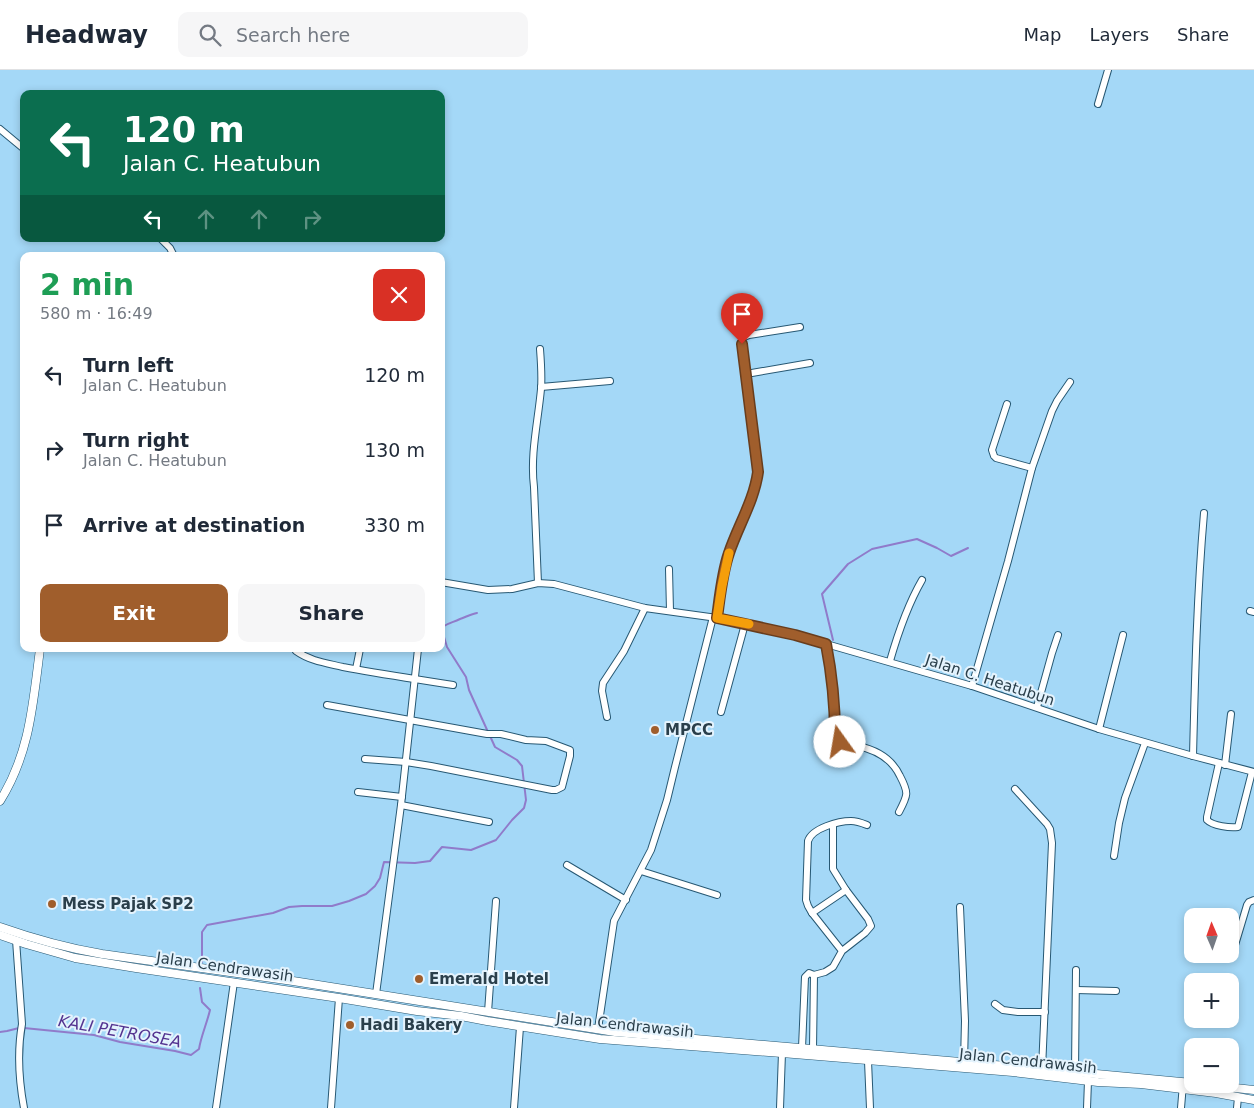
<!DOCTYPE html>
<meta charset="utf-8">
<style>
body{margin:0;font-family:"DejaVu Sans",sans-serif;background:#f6f6f7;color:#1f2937;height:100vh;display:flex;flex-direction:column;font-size:19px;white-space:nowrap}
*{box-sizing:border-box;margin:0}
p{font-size:16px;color:#747a83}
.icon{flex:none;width:28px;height:28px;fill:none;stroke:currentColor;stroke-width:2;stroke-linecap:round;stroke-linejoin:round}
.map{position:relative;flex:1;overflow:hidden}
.side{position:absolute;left:20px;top:182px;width:425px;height:400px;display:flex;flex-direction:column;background:#fff;border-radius:10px;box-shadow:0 2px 8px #0003}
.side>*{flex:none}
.guide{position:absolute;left:20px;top:20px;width:425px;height:152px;border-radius:10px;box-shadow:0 2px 8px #0003;background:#0b6e4f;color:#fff;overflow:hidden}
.needle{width:32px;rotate:358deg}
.controls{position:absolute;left:1184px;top:838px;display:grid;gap:10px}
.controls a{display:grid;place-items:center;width:55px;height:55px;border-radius:10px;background:#fff;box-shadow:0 2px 8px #0003;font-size:25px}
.pin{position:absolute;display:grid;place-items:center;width:42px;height:42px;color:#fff;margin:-51px -21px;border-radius:50% 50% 50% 0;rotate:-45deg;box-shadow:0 0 5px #0007}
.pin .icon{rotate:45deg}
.me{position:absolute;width:55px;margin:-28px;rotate:347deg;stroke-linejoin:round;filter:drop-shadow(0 0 4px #0008)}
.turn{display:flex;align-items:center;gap:18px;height:105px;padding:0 20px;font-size:22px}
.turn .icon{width:65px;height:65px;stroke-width:2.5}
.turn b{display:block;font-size:35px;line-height:42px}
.lanes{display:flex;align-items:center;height:48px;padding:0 20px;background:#0003;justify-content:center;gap:25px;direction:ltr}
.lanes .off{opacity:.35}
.round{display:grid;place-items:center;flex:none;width:52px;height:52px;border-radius:10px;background:#f6f6f7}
.headline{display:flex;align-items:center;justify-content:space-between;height:85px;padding:0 20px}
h1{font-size:30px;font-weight:800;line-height:38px;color:#1e9e55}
.button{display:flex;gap:10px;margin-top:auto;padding:10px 20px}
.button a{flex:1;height:58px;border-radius:10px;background:#a05e2c;color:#fff;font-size:20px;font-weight:800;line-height:58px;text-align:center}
.button a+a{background:#f6f6f7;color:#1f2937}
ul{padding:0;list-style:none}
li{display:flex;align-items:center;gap:15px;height:75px;padding:0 20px}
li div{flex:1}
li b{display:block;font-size:19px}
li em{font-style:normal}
header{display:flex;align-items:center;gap:30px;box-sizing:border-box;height:70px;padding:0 25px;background:#fff;border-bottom:1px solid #e0e1e3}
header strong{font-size:24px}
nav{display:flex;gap:28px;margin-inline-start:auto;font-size:18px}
.search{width:350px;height:45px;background:#f6f6f7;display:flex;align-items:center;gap:12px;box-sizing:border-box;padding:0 18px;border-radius:10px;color:#747a83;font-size:19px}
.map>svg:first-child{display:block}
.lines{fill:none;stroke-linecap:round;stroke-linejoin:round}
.stream{stroke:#907bca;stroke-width:2}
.minor-casing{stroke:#275873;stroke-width:8}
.major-casing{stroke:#275873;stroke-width:9}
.minor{stroke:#fff;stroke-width:6}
.major{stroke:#fff;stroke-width:8}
.route-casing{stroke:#683d1d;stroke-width:12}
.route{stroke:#a05e2c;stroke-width:9}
.slow{stroke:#f59e0b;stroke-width:9}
.poi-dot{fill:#a05e2c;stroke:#e4f3fd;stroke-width:2}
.labels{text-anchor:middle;stroke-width:4;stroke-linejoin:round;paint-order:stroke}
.street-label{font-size:15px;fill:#2a3f4b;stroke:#e4f3fd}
.poi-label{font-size:15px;font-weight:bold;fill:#2a3f4b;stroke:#e4f3fd;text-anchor:start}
.water-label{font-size:16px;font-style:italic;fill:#543491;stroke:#e4f3fd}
</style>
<header>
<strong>Headway</strong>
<div class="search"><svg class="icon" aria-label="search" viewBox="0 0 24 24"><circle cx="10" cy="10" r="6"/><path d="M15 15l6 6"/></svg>Search here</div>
<nav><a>Map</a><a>Layers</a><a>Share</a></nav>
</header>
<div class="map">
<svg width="1254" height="1038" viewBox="0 0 1254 1038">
<rect width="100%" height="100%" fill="#a4d8f7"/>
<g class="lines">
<g class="stream">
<path d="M477 543C471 544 466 547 460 549 454 552 449 553 444 556V567L447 577 466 607 469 620 488 662"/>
<polyline points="833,570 822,524 848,494 872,479 917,469 937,478 951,486 968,478"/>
<polyline points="202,892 202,862 207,855 273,843 289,837 302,836 332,836 349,831 366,824 375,816 380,808 384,792 415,793 430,791 442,777 471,780 496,770 512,750 524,738 526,730 522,696 517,690 495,677 490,666"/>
<path d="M24 958 94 965 120 972 175 981 191 985 199 979C201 966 207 953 210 940L202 932 200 918"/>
<polyline points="0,962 7,961 19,958"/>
</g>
<g class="minor-casing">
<g id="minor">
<polyline points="1098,34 1108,0"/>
<polyline points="0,59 24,79"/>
<polyline points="161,169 170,178 174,186"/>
<polyline points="746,304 810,293"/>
<polyline points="541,317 610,311"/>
<polyline points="1007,334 992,380 994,386 996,388 1032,398"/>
<polyline points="669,499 670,541"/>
<polyline points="441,512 488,520 512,519 538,513 554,514 645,538 717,548 795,565 972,616 1099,659 1193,686 1254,702"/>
<path d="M538 513 534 417C530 384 538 352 541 319 542 306 541 292 540 279"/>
<polyline points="1250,541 1254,542"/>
<path d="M717 548C720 526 722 503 729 483 738 456 755 430 757 402L742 270 744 267 749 265 800 257"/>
<path d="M826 573C832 605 835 633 835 665L836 669C843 674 850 674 858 676 877 680 892 689 900 706 909 723 908 725 899 742"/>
<path d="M296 581C310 591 326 593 343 597 379 604 416 609 453 615"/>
<path d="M890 591C898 563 907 536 922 510"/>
<polyline points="356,599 360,579"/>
<polyline points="972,616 1008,491 1032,398 1052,341 1057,331 1070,312"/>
<polyline points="327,635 487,664 501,664 526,670 546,671 570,680 570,686 562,717 556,720 552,720 431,696 406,692 365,689"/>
<polyline points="1037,637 1052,583 1058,565"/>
<polyline points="721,642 745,554"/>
<polyline points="607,647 602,621 603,613 624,581 645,538"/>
<polyline points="1099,659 1123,565"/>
<path d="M1193 686C1195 605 1197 524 1204 443"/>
<path d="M1219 693 1207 747V750C1213 756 1230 758 1238 757L1252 702"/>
<polyline points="1225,695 1231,644"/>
<polyline points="1015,719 1047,754 1050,759 1052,773 1042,999"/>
<polyline points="358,722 402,727"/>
<polyline points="401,735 489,752"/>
<polyline points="833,755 833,799 846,820"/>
<polyline points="1114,786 1119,753 1125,728 1145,673"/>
<polyline points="567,795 626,830"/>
<polyline points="641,801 717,825"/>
<polyline points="960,837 965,951 964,992"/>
<path d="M812 843 808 836 806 830 808 771C812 758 839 751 851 751 857 751 862 753 867 755"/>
<path d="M16 870 22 954C17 982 19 1011 24 1038"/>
<polyline points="1235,875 1247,835 1249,832 1254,830"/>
<polyline points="1076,920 1116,921"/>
<polyline points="376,924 401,735 418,579"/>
<polyline points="995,934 1003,940 1018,942 1045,942"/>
<polyline points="488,942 496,831"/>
<polyline points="598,959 614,851 651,780 667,730 675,697 713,547"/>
<polyline points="802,978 805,907 809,903 814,905"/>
<polyline points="813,979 814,905 825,902 833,897 842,881 865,863 871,856 868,849 846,820 812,843 842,881"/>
<polyline points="868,991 870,1038"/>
<polyline points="1075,1002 1076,900"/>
<polyline points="216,1038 234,912"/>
<polyline points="331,1038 339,928"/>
<polyline points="514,1038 520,957"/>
<polyline points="780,1038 782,983"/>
<polyline points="1087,1038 1088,1011"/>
<polyline points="1181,1038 1183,1014"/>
<polyline points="1237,1038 1238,1027"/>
</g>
</g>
<g class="major-casing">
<g id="major">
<path d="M0 731C30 683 33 633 40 579"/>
<path d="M0 857C34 869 67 878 102 884L293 911 615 962 1075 1002 1192 1013"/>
<polyline points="0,865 26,874 75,888 136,898 339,928 417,941 461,946 487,951 600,969 782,983 1013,1002 1098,1012 1141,1014 1216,1023 1254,1030"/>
<polyline points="1198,1014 1254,1020"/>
</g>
</g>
<use href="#minor" class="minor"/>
<use href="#major" class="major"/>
</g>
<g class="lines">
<g class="route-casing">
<path id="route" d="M742 274 758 402C754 431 738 456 729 483 722 503 720 526 717 548L795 565 826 574C832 605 835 633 835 665L836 669 840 672"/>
</g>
<use href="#route" class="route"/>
<polyline class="slow" points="729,483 722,516 717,548 749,554"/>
</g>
<g class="poi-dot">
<circle cx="655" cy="660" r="5"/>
<circle cx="52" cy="834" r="5"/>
<circle cx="419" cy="909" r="5"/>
<circle cx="350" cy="955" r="5"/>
</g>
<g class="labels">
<g class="street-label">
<text transform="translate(990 610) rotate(18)" y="5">Jalan C. Heatubun</text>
<text transform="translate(225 897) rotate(8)" y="5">Jalan Cendrawasih</text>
<text transform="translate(625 955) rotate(6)" y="5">Jalan Cendrawasih</text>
<text transform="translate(1028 991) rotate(6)" y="5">Jalan Cendrawasih</text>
</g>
<g class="poi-label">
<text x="665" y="665">MPCC</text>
<text x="62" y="839">Mess Pajak SP2</text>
<text x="429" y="914">Emerald Hotel</text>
<text x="360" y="960">Hadi Bakery</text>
</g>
<g class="water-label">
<text transform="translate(120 961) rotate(10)" y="6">KALI PETROSEA</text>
</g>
</g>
</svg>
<div class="controls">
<a><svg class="needle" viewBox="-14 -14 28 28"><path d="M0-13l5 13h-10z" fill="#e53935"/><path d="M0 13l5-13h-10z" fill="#747a83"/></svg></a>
<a>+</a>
<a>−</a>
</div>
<div class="pin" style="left:742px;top:274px;background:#d93025"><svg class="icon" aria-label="arrive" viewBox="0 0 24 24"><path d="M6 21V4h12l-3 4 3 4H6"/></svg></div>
<svg class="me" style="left:840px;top:672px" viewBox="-20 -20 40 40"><circle r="19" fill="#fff"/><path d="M0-13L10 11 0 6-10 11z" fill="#a05e2c"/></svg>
<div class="guide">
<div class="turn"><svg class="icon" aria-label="left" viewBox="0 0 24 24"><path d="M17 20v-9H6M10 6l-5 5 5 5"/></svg><div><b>120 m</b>Jalan C. Heatubun</div></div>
<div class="lanes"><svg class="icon" aria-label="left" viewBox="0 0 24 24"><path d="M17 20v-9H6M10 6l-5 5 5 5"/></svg><svg class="icon off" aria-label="ahead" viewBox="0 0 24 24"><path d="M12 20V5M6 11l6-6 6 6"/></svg><svg class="icon off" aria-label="ahead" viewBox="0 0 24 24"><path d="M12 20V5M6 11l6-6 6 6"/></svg><svg class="icon off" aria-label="right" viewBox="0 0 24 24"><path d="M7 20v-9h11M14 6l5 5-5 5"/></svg></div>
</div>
<section class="side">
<div class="headline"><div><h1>2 min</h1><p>580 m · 16:49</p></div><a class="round" style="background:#d93025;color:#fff"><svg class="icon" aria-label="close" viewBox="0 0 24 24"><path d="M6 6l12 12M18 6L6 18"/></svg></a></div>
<ul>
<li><svg class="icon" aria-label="left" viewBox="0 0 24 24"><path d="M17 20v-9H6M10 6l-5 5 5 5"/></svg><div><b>Turn left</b><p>Jalan C. Heatubun</p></div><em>120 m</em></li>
<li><svg class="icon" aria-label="right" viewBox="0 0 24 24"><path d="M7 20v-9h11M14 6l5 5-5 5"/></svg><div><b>Turn right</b><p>Jalan C. Heatubun</p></div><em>130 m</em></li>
<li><svg class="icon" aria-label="arrive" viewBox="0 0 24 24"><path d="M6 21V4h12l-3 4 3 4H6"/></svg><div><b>Arrive at destination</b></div><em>330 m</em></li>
</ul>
<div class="button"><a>Exit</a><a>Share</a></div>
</section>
</div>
